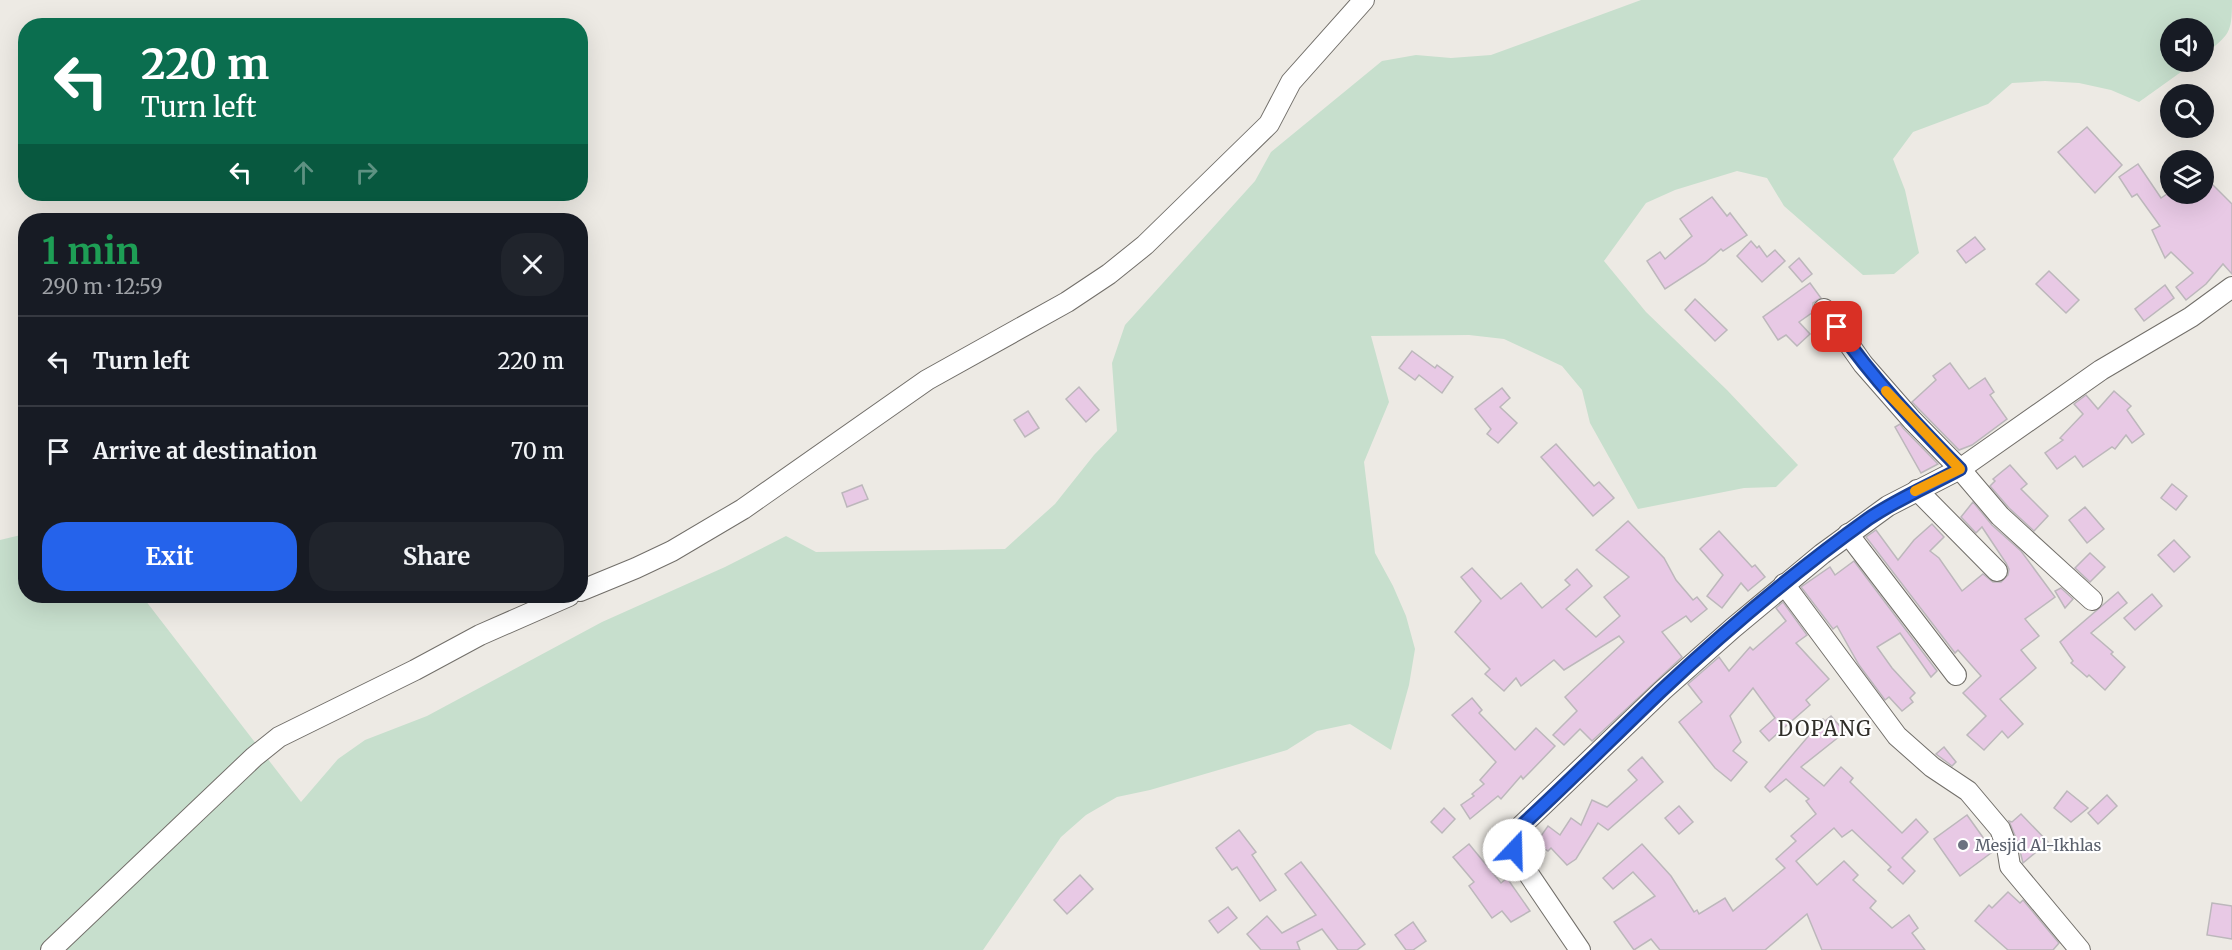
<!DOCTYPE html>
<meta charset="utf-8">
<style>
body{margin:0;font-family:Merriweather,serif;background:#20242c;color:#f1f3f6;height:100vh;display:flex;flex-direction:column;font-size:22px;white-space:nowrap}
*{box-sizing:border-box;margin:0}
p{font-size:20px;color:#9ea1a6}
.icon{flex:none;width:33px;height:33px;fill:none;stroke:currentColor;stroke-width:2;stroke-linecap:round;stroke-linejoin:round}
.map{position:relative;flex:1;overflow:hidden}
.side{position:absolute;left:18px;top:213px;width:570px;height:390px;display:flex;flex-direction:column;background:#171b24;border-radius:24px;box-shadow:0 6px 24px #0002}
.side>*{flex:none}
.guide{position:absolute;left:18px;top:18px;width:570px;height:183px;border-radius:24px;box-shadow:0 6px 24px #0002;background:#0b6e4f;color:#fff;overflow:hidden}
.buttons{position:absolute;left:2160px;top:18px;display:grid;gap:12px}
.buttons a{display:grid;place-items:center;width:54px;height:54px;border-radius:50%;background:#171b24;box-shadow:0 6px 24px #0002;font-size:30px}
.pin{position:absolute;display:grid;place-items:center;width:51px;height:51px;color:#fff;margin:-26px;border-radius:12px;box-shadow:0 3px 9px #0006}
.me{position:absolute;width:66px;margin:-33px;rotate:21deg;stroke-linejoin:round;filter:drop-shadow(0 0 4px #0008)}
.turn{display:flex;align-items:center;gap:21px;height:126px;padding:0 24px;font-size:27px}
.turn .icon{width:78px;height:78px;stroke-width:2.5}
.turn b{display:block;font-size:42px;line-height:51px}
.lanes{display:flex;align-items:center;height:57px;padding:0 24px;background:#0003;justify-content:center;gap:30px;direction:ltr}
.lanes .off{opacity:.35}
.round{display:grid;place-items:center;flex:none;width:63px;height:63px;border-radius:24px;background:#20242c}
.head{display:flex;align-items:center;justify-content:space-between;height:102px;padding:0 24px}
h1{font-size:36px;font-weight:700;line-height:45px;color:#1e9e55}
.primary-button{display:flex;gap:12px;margin-top:auto;padding:12px 24px}
.primary-button a{flex:1;height:69px;border-radius:24px;background:#2563eb;color:#fff;font-size:24px;font-weight:700;line-height:69px;text-align:center}
.primary-button a+a{background:#20242c;color:#f1f3f6}
ul{padding:0;list-style:none}
li{display:flex;align-items:center;gap:18px;height:90px;padding:0 24px;border-top:2px solid #363941}
li div{flex:1}
li b{display:block;font-size:22px}
li em{font-style:normal}
.map>svg:first-child{display:block}
.green{fill:#c7dfcd}
.building{fill:#e8c9e5;stroke:#bcb7bb;stroke-width:1.5}
.lines{fill:none;stroke-linecap:round;stroke-linejoin:round}
.street-casing{stroke:#726f6a;stroke-width:22}
.street{stroke:#fff;stroke-width:20}
.route-casing{stroke:#184099;stroke-width:15}
.route{stroke:#2563eb;stroke-width:10}
.slow{stroke:#f59e0b;stroke-width:10}
.worship-dot{fill:#6b7280;stroke:#fff;stroke-width:2}
.labels{text-anchor:middle;stroke-width:4.5;stroke-linejoin:round;paint-order:stroke}
.worship-label{font-size:16px;fill:#5b616d;stroke:#fff;text-anchor:start}
.quarter-label{font-size:20px;letter-spacing:1.5px;fill:#302e29;stroke:#fff}
</style>
<div class="map">
<svg width="2232" height="950" viewBox="0 0 2232 950">
<rect width="100%" height="100%" fill="#edeae4"/>
<path class="green" d="M1641 0H2232C2232 35 2229 34 2204 55V28H2170V62H2195L2139 102 2111 90 2079 83 2045 81 2012 83 1988 104 1913 132 1893 159 1905 190 1919 253 1894 274 1863 275 1784 206 1767 178 1737 171 1675 190 1646 203 1604 261 1646 312 1727 390 1798 465 1776 487 1744 488 1638 509 1590 423 1582 390 1562 366 1504 339 1469 335 1371 336 1389 402 1364 462 1375 553 1393 586 1406 616 1415 649 1409 685 1391 750 1350 724 1317 731 1287 750 1150 790 1117 797 1086 815 1061 837 983 950H0V540L25 534 26 596H142L301 802 338 759 365 740 427 716 602 622 725 567 786 536 816 552 1005 549 1055 504 1094 455 1117 431 1112 363 1125 325 1255 181 1271 152 1382 61 1416 55 1451 58 1491 55Z"/>
<g class="building">
<polygon points="2087,127 2122,165 2095,193 2058,152"/>
<polygon points="2138,164 2161,198 2167,194 2204,194 2204,190 2211,183 2232,204 2232,274 2223,264 2206,284 2186,300 2176,287 2193,273 2171,252 2165,258 2152,230 2160,226 2137,194 2132,197 2119,177"/>
<polygon points="1712,197 1727,216 1730,213 1747,235 1723,251 1721,249 1705,263 1665,289 1647,261 1660,252 1665,259 1692,236 1680,219"/>
<polygon points="1975,237 1985,249 1966,263 1957,251"/>
<polygon points="1751,241 1757,248 1759,246 1767,257 1775,250 1785,261 1762,282 1737,256"/>
<polygon points="1799,258 1812,274 1802,282 1789,267"/>
<polygon points="2049,271 2079,300 2066,313 2036,284"/>
<polygon points="1810,283 1821,298 1813,303 1813,312 1799,322 1810,334 1797,346 1786,335 1778,340 1763,317"/>
<polygon points="2165,285 2174,298 2144,321 2135,309"/>
<polygon points="1695,299 1727,330 1715,341 1685,310"/>
<polygon points="1412,351 1435,368 1437,365 1453,377 1442,393 1419,375 1415,380 1399,368"/>
<polygon points="1950,363 1969,389 1985,378 1994,392 1990,395 2007,419 1972,445 1959,450 1912,402 1936,380 1933,376"/>
<polygon points="1079,387 1099,410 1086,422 1066,399"/>
<polygon points="1502,388 1510,398 1500,407 1517,423 1498,443 1487,434 1491,429 1475,409"/>
<polygon points="2114,391 2131,406 2127,410 2144,434 2132,443 2126,435 2115,449 2112,447 2083,467 2075,456 2057,469 2045,453 2063,440 2060,438 2083,414 2074,404 2086,395 2098,409"/>
<polygon points="1028,411 1039,428 1025,437 1014,420"/>
<polygon points="1900,424 1903,428 1938,464 1921,473 1895,427"/>
<polygon points="1556,444 1594,486 1599,482 1614,498 1593,516 1541,457"/>
<polygon points="2010,465 2027,484 2021,489 2048,516 2034,531 2009,508 1990,486 1995,481 1993,479"/>
<polygon points="2172,484 2187,496 2176,510 2161,498"/>
<polygon points="862,485 868,499 847,507 842,493"/>
<polygon points="1973,502 1992,525 2021,551 2055,597 2025,619 2039,636 2021,650 2036,668 2000,699 2023,724 2008,738 2002,731 1984,750 1967,735 1986,716 1963,693 1981,676 1958,650 1955,653 1866,537 1876,530 1898,560 1914,540 1932,524 1944,537 1930,551 1939,558 1962,591 1983,574 1993,582 2001,582 2008,575 2009,569 2006,563 1982,527 1976,533 1961,517"/>
<polygon points="2085,507 2104,529 2087,543 2069,520"/>
<polygon points="1628,521 1664,558 1676,580 1693,600 1697,597 1707,609 1691,622 1686,616 1662,632 1682,657 1592,741 1580,729 1564,745 1553,735 1577,711 1565,697 1624,642 1619,636 1564,670 1554,660 1521,686 1516,678 1504,691 1485,674 1490,669 1455,632 1481,601 1461,577 1472,568 1501,599 1521,583 1542,608 1570,585 1565,580 1577,569 1592,586 1566,609 1596,637 1620,616 1604,597 1629,577 1596,550"/>
<polygon points="1719,531 1752,567 1755,565 1765,577 1748,591 1741,583 1722,608 1707,596 1723,575 1700,549"/>
<polygon points="2174,540 2190,557 2174,572 2158,555"/>
<polygon points="2090,553 2105,567 2090,582 2075,568"/>
<polygon points="1854,561 1937,671 1931,677 1900,633 1877,647 1892,668 1915,693 1910,698 1913,702 1902,711 1889,697 1885,700 1859,665 1837,626 1833,629 1801,587 1830,567 1835,575"/>
<polygon points="2061,588 2073,599 2065,608 2055,591"/>
<polygon points="2118,592 2127,603 2091,633 2113,652 2111,654 2125,667 2105,690 2089,675 2087,677 2071,663 2073,661 2060,642"/>
<polygon points="2152,594 2162,606 2135,630 2124,618"/>
<polygon points="1783,602 1807,635 1796,643 1829,679 1806,700 1810,705 1769,741 1760,731 1775,718 1753,688 1730,716 1741,742 1733,751 1747,762 1731,781 1715,768 1679,722 1702,702 1688,684 1719,657 1729,671 1750,647 1753,650 1786,621 1776,608"/>
<polygon points="1472,698 1482,710 1479,713 1515,750 1536,728 1555,746 1530,772 1523,779 1521,776 1501,799 1498,796 1470,819 1461,805 1474,796 1472,794 1484,784 1480,780 1496,762 1452,715"/>
<polygon points="1831,716 1845,732 1801,767 1824,786 1841,767 1853,778 1850,782 1902,833 1916,819 1928,832 1902,858 1915,871 1903,884 1888,870 1891,867 1852,830 1842,837 1834,828 1796,861 1817,885 1844,861 1858,875 1853,880 1876,901 1870,908 1892,928 1909,915 1918,928 1912,933 1925,950 1822,950 1807,914 1765,950 1660,950 1651,939 1634,950 1614,922 1655,896 1633,872 1613,889 1603,878 1642,844 1671,876 1694,912 1697,910 1699,914 1725,898 1733,911 1785,868 1776,859 1796,841 1791,836 1816,814 1806,801 1809,799 1786,779 1770,792 1765,787 1823,719 1825,721"/>
<polygon points="1944,747 1956,762 1952,766 1936,754"/>
<polygon points="1642,757 1663,782 1608,830 1598,823 1576,859 1567,865 1551,848 1548,851 1536,843 1548,826 1560,835 1571,818 1581,825 1592,800 1607,807 1637,780 1628,770"/>
<polygon points="2067,791 2088,808 2071,822 2054,808"/>
<polygon points="2107,795 2117,806 2098,824 2088,813"/>
<polygon points="1679,806 1693,822 1679,834 1665,818"/>
<polygon points="1444,808 1455,819 1442,833 1431,822"/>
<polygon points="2021,814 2048,842 2023,863 2018,843 2009,821 2012,822"/>
<polygon points="1967,815 1987,843 1991,839 1995,850 1960,876 1934,839"/>
<polygon points="1239,830 1256,852 1252,855 1276,890 1260,901 1237,867 1232,870 1216,848"/>
<polygon points="1469,844 1501,883 1507,878 1530,911 1511,922 1502,911 1492,918 1469,886 1474,882 1453,857"/>
<polygon points="1301,862 1365,944 1357,950 1338,950 1322,929 1297,942 1300,950 1261,950 1247,934 1267,916 1282,933 1316,915 1285,874"/>
<polygon points="1080,875 1093,889 1067,914 1054,900"/>
<polygon points="2008,892 2020,903 2023,900 2059,943 2053,950 2008,950 1975,921 1989,905 1992,908"/>
<polygon points="2212,903 2232,906 2232,939 2207,935"/>
<polygon points="1228,907 1237,918 1218,933 1209,921"/>
<polygon points="1413,922 1426,941 1413,950 1406,950 1395,935"/>
</g>
<g class="lines">
<g class="street-casing">
<g id="street">
<polyline points="1824,309 1863,364 1912,420 1960,469 2000,516 2092,600"/>
<polyline points="1917,490 1997,571"/>
<polyline points="1848,534 1956,675"/>
<polyline points="1784,584 1897,736 1932,767 1968,791 2000,829 2007,847 2010,866 2080,950"/>
<polyline points="580,591 636,568 672,551 743,509 927,380 1067,302 1109,274 1145,245 1269,124 1291,82 1364,0"/>
<polyline points="51,950 254,757 279,737 415,670 480,635 569,596"/>
<polyline points="1580,950 1515,854 1513,842 1520,827 1663,690 1733,628 1822,554 1888,506 1960,469 2101,370 2191,317 2232,287"/>
</g>
</g>
<use href="#street" class="street"/>
</g>
<g class="lines">
<g class="route-casing">
<path id="route" d="M1514 850V838L1520 827C1568 783 1614 736 1661 691 1726 630 1795 571 1868 519 1897 499 1929 486 1960 469 1916 424 1873 379 1837 327"/>
</g>
<use href="#route" class="route"/>
<polyline class="slow" points="1886,391 1960,469 1915,491"/>
</g>
<circle class="worship-dot" cx="1963" cy="845" r="6"/>
<g class="labels">
<g class="worship-label">
<text x="1975" y="851">Mesjid Al-Ikhlas</text>
</g>
<g class="quarter-label">
<text x="1825" y="736">DOPANG</text>
</g>
</g>
</svg>
<div class="buttons">
<a><svg class="icon" aria-label="sound" viewBox="0 0 24 24"><path d="M4 9h4l5-4v14l-5-4H4zM17 9q2 3 0 6"/></svg></a>
<a><svg class="icon" aria-label="search" viewBox="0 0 24 24"><circle cx="10" cy="10" r="6"/><path d="M15 15l6 6"/></svg></a>
<a><svg class="icon" aria-label="layers" viewBox="0 0 24 24"><path d="M12 4l9 5-9 5-9-5zM3 14l9 5 9-5"/></svg></a>
</div>
<div class="pin" style="left:1837px;top:327px;background:#d93025"><svg class="icon" aria-label="arrive" viewBox="0 0 24 24"><path d="M6 21V4h12l-3 4 3 4H6"/></svg></div>
<svg class="me" style="left:1514px;top:850px" viewBox="-20 -20 40 40"><circle r="19" fill="#fff"/><path d="M0-13L10 11 0 6-10 11z" fill="#2563eb"/></svg>
<div class="guide">
<div class="turn"><svg class="icon" aria-label="left" viewBox="0 0 24 24"><path d="M17 20v-9H6M10 6l-5 5 5 5"/></svg><div><b>220 m</b>Turn left</div></div>
<div class="lanes"><svg class="icon" aria-label="left" viewBox="0 0 24 24"><path d="M17 20v-9H6M10 6l-5 5 5 5"/></svg><svg class="icon off" aria-label="ahead" viewBox="0 0 24 24"><path d="M12 20V5M6 11l6-6 6 6"/></svg><svg class="icon off" aria-label="right" viewBox="0 0 24 24"><path d="M7 20v-9h11M14 6l5 5-5 5"/></svg></div>
</div>
<section class="side">
<div class="head"><div><h1>1 min</h1><p>290 m · 12:59</p></div><a class="round"><svg class="icon" aria-label="close" viewBox="0 0 24 24"><path d="M6 6l12 12M18 6L6 18"/></svg></a></div>
<ul>
<li><svg class="icon" aria-label="left" viewBox="0 0 24 24"><path d="M17 20v-9H6M10 6l-5 5 5 5"/></svg><div><b>Turn left</b></div><em>220 m</em></li>
<li><svg class="icon" aria-label="arrive" viewBox="0 0 24 24"><path d="M6 21V4h12l-3 4 3 4H6"/></svg><div><b>Arrive at destination</b></div><em>70 m</em></li>
</ul>
<div class="primary-button"><a>Exit</a><a>Share</a></div>
</section>
</div>
